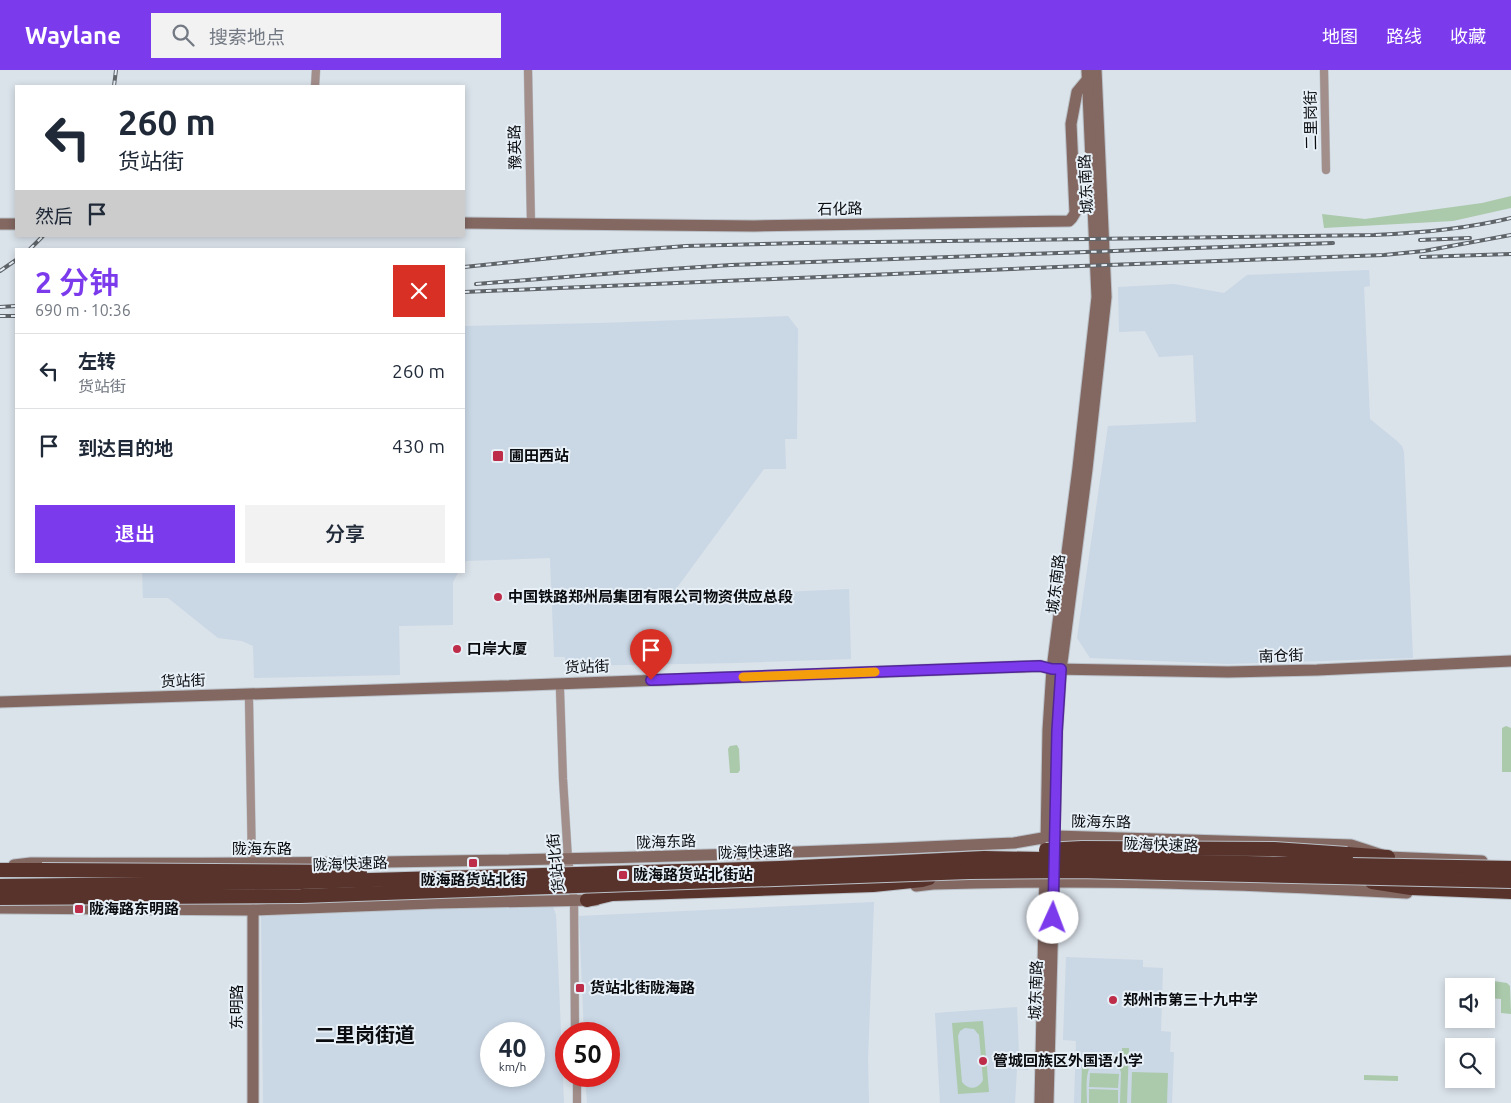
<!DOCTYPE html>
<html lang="zh">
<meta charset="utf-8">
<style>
body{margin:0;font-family:Ubuntu,"Noto Sans SC",sans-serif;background:#f2f2f3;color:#1f2937;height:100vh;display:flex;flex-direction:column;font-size:19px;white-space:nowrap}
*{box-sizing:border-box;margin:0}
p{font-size:16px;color:#747a83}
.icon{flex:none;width:28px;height:28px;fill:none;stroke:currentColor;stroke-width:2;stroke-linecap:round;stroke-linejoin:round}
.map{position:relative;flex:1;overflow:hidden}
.sheet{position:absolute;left:15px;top:178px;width:450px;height:325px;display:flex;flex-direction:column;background:#fff;border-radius:0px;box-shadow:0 2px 8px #0003}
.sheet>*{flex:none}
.banner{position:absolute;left:15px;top:15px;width:450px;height:152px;border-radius:0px;box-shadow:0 2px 8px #0003;background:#fff;color:#1f2937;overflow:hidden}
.controls{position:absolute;left:1445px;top:908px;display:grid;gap:10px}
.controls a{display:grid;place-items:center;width:50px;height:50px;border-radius:0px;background:#fff;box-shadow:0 2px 8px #0003;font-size:25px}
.speed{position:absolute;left:480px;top:952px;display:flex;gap:10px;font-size:25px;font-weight:700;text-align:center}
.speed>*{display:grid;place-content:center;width:65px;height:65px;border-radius:50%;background:#fff;box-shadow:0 2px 8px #0003;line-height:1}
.speed small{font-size:12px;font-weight:400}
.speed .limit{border:8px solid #d22;background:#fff;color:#111}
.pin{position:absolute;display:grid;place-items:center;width:42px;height:42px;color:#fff;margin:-51px -21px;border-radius:50% 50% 50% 0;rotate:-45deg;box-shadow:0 0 5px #0007}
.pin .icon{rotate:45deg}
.me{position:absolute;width:55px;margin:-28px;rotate:2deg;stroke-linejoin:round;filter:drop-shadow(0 0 4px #0008)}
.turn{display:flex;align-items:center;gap:18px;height:105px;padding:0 20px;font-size:22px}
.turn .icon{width:65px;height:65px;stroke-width:2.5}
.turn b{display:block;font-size:35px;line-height:42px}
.then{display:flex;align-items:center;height:48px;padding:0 20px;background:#0003;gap:10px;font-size:19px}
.round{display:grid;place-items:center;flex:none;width:52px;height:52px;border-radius:0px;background:#f2f2f3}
.summary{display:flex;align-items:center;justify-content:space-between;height:85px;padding:0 20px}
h1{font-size:30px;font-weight:600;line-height:38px;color:#7c3aed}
.button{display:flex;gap:10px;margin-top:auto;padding:10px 20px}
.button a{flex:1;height:58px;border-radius:0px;background:#7c3aed;color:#fff;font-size:20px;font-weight:600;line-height:58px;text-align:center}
.button a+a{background:#f2f2f3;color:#1f2937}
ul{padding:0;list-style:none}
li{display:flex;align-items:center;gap:15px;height:75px;padding:0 20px;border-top:1px solid #e0e1e3}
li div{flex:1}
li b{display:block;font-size:19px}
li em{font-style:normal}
header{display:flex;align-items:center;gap:30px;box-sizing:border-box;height:70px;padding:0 25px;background:#7c3aed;color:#fff}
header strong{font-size:24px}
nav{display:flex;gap:28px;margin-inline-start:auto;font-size:18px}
.search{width:350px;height:45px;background:#f2f2f3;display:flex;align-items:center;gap:12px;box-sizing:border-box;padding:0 18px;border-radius:0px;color:#747a83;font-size:19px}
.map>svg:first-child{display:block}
.built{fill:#cad7e5;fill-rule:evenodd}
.green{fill:#abc9ab;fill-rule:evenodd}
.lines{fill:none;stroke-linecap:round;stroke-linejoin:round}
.street-casing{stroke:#b9c0c7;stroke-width:9}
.secondary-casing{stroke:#b9c0c7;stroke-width:13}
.highway-casing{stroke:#b9c0c7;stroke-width:16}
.street{stroke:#a28e8a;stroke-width:8}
.secondary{stroke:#836761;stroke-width:11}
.highway{stroke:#58332c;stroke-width:14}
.rail-casing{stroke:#5f6469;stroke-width:4}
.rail{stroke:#e7eff7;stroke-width:2;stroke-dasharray:5.5;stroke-linecap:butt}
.highway-bridge-casing{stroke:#b9c0c7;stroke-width:16;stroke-linecap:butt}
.highway-bridge{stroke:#58332c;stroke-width:14}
.route-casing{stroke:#51269a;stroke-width:12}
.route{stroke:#7c3aed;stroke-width:9}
.slow{stroke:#f59e0b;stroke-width:9}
.poi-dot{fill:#bd2c49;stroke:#e7eff7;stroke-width:2}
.labels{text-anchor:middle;stroke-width:4;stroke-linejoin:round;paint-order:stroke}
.street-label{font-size:15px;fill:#0a0c0f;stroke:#e7eff7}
.poi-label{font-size:15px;font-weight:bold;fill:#0a0c0f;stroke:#e7eff7;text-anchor:start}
.district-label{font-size:20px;font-weight:bold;fill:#0a0c0f;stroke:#e7eff7}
</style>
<header>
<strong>Waylane</strong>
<div class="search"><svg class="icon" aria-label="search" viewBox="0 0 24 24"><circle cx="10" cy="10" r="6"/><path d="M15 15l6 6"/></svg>搜索地点</div>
<nav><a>地图</a><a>路线</a><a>收藏</a></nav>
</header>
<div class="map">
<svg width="1511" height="1033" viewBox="0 0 1511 1033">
<rect width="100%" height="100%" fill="#dae2ea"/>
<g class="built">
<polygon points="1369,200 1370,216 1364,217 1370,349 1397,371 1402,376 1404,382 1413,588 1228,594 1090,588 1077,568 1108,356 1196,352 1193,285 1159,287 1145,261 1119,262 1118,217 1174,214 1224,223 1247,205"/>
<polygon points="788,246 798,259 797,369 785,369 786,399 764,399 676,519 677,527 849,519 851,589 737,593 566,596 565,587 554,587 550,488 466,491 464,494 464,256 600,253"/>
<polygon points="142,501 459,501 453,512 453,555 399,556 400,605 254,608 253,576 242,571 218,568 168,528 143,528"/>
<polygon points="874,832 868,989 869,1033 587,1033 585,1006 609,1006 609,964 584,964 579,846"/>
<path d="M552 834 556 845 564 1033H263L261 844ZM491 964H534V1006H491Z"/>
<polygon points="1066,887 1143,890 1143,897 1163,898 1161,961 1171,962 1170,982 1174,982 1172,1033 1074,1033 1076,971 1063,970"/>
<polygon points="1017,937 1019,982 1029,982 1028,1000 1017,999 1015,1033 940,1033 935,943"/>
</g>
<g class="green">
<polygon points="1511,126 1511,138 1453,151 1324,158 1322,144 1365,149 1482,133"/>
<polygon points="1506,656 1511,658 1511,702 1502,702 1502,658"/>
<polygon points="737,675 739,679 740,700 738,703 730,703 728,679 730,676"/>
<polygon points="1494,911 1507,913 1510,916 1511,944 1501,943 1501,929 1486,928 1486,916 1491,918"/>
<path d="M983 951 989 1022 958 1024 952 953ZM965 958 974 959 979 965 983 1010C978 1020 968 1020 962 1012L958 966 960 961Z"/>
<path d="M1122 978H1129L1127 1033H1120L1121 1002C1118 995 1114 990 1107 989 1082 986 1087 1017 1087 1033H1081L1082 990C1095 980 1109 980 1122 989Z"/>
<polygon points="1132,1002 1168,1003 1167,1033 1131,1033"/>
<polygon points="1090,1003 1119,1004 1118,1018 1089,1017"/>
<polygon points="1364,1005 1398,1006 1398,1011 1364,1010"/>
<polygon points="1089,1019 1118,1020 1118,1033 1089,1033"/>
</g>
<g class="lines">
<g class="street-casing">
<g id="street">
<polyline points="528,0 531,154"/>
<polyline points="1324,0 1326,100"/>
<polyline points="315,16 316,0"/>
<polyline points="560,620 563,709 568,789 574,830 575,964"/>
<polyline points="249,630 252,796"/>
<polyline points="577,1006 577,1033"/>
</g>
</g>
<g class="secondary-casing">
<g id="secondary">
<polyline points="464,153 754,156 1069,151 1072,148 1075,143 1071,54 1077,22 1087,10"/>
<polyline points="0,154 16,154"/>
<polyline points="0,632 501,616 1041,596 1052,599 1228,602 1317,600 1511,591"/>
<polyline points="1054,774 1057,661 1061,600 1087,399 1106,227 1096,0"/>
<polyline points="1046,775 1048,660 1052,599 1078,398 1097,227 1087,0"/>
<path d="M14 795 31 793C359 795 686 789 1014 773L1054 766 1351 775 1388 787 1482 791"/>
<path d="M916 816 933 814C1091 809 1249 814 1407 823"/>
<polyline points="0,838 253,840 436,833 596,830"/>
<polyline points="253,1033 253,840"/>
<polyline points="1040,1033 1045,804"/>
<polyline points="1048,1033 1054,805"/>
</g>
</g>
<g class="highway-casing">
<g id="highway">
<polyline points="1347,784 1388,787"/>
<polyline points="0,800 42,800"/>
<polyline points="1372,812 1411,818 1511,822"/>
<polyline points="587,830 612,824 873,815 922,810 929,808"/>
</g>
</g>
<use href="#street" class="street"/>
<use href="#secondary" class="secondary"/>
<use href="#highway" class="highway"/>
<g class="rail-casing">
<g id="rail">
<polyline points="114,16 116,0"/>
<polyline points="1420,170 1470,168"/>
<polyline points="30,179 43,166"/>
<polyline points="1421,187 1511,184"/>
<path d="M464 197 610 182 686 176 801 173 1374 165C1420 163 1466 159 1511 148"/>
<polyline points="0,201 16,190"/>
<polyline points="476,214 655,200 731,195 1333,173"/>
<polyline points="464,222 1081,196 1384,185 1424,181 1511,165"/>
<polyline points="0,237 16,236"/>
<polyline points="0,246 16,246"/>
</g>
</g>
<use href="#rail" class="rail"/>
<g class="highway-bridge-casing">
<g id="highway-bridge">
<polyline points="1046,780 1082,778 1274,779 1347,784"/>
<polyline points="42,800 360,802"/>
<polyline points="0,816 301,812 780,798 984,788 1511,798"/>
<polyline points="0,828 301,826 969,802 1077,801 1511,811"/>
</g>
</g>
<use href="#highway-bridge" class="highway-bridge"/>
</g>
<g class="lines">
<g class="route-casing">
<polyline id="route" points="651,610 1040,596 1052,599 1061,599 1057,661 1053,848"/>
</g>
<use href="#route" class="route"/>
<polyline class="slow" points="743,607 875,602"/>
</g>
<g class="poi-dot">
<rect x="492" y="380" width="12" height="12" rx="2.5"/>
<circle cx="498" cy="527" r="5"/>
<circle cx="457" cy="579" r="5"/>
<rect x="468" y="788" width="10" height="10" rx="2.5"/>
<rect x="618" y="800" width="10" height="10" rx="2.5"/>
<rect x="74" y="834" width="10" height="10" rx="2.5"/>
<rect x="575" y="913" width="10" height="10" rx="2.5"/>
<circle cx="1113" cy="930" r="5"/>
<circle cx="983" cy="991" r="5"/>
</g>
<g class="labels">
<g class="street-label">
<text transform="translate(1311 50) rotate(-91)" y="5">二里岗街</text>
<text transform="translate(515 77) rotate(-91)" y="5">豫英路</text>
<text transform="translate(1086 114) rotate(-93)" y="5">城东南路</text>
<text transform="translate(840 139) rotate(-1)" y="5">石化路</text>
<text transform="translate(1056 514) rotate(-83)" y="5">城东南路</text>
<text transform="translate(1281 586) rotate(-2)" y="5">南仓街</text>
<text transform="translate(587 597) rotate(-2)" y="5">货站街</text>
<text transform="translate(183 611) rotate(-2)" y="5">货站街</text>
<text transform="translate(1101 752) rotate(1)" y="5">陇海东路</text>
<text transform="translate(666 772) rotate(-2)" y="5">陇海东路</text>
<text transform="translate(1161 775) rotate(2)" y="5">陇海快速路</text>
<text x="262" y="784">陇海东路</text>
<text transform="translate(755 782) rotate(-2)" y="5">陇海快速路</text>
<text transform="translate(556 793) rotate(-96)" y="5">货站北街</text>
<text transform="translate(350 794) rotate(-2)" y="5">陇海快速路</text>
<text transform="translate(1036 920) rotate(-88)" y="5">城东南路</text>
<text transform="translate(237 937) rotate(-90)" y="5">东明路</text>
</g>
<g class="poi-label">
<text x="509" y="391">圃田西站</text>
<text x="508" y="532">中国铁路郑州局集团有限公司物资供应总段</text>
<text x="467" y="584">口岸大厦</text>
<text x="633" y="810">陇海路货站北街站</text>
<text x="473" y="815" text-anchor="middle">陇海路货站北街</text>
<text x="89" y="844">陇海路东明路</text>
<text x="590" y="923">货站北街陇海路</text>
<text x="1123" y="935">郑州市第三十九中学</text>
<text x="993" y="996">管城回族区外国语小学</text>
</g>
<g class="district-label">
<text x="365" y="972">二里岗街道</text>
</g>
</g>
</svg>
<div class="controls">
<a><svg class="icon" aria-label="sound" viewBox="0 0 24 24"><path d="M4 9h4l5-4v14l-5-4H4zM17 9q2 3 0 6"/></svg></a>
<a><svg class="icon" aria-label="search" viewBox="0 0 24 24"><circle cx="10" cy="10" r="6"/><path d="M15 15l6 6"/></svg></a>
</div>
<div class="speed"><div>40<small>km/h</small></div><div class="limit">50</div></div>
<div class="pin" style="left:651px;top:610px;background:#d93025"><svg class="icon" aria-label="arrive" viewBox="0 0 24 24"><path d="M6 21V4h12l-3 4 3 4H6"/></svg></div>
<svg class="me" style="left:1053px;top:848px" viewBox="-20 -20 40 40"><circle r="19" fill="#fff"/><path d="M0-13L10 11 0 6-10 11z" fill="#7c3aed"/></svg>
<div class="banner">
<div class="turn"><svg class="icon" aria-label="left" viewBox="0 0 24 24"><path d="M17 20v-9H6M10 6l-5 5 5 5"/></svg><div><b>260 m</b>货站街</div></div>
<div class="then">然后<svg class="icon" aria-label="arrive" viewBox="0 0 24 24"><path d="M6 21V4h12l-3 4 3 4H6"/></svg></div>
</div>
<section class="sheet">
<div class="summary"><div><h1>2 分钟</h1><p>690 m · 10:36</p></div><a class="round" style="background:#d93025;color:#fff"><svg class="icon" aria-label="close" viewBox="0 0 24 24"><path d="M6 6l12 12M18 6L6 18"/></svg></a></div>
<ul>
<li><svg class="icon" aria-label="left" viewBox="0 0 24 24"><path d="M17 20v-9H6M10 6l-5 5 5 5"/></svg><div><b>左转</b><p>货站街</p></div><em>260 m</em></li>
<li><svg class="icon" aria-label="arrive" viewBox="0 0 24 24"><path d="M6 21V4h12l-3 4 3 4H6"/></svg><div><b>到达目的地</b></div><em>430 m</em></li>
</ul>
<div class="button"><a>退出</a><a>分享</a></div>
</section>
</div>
